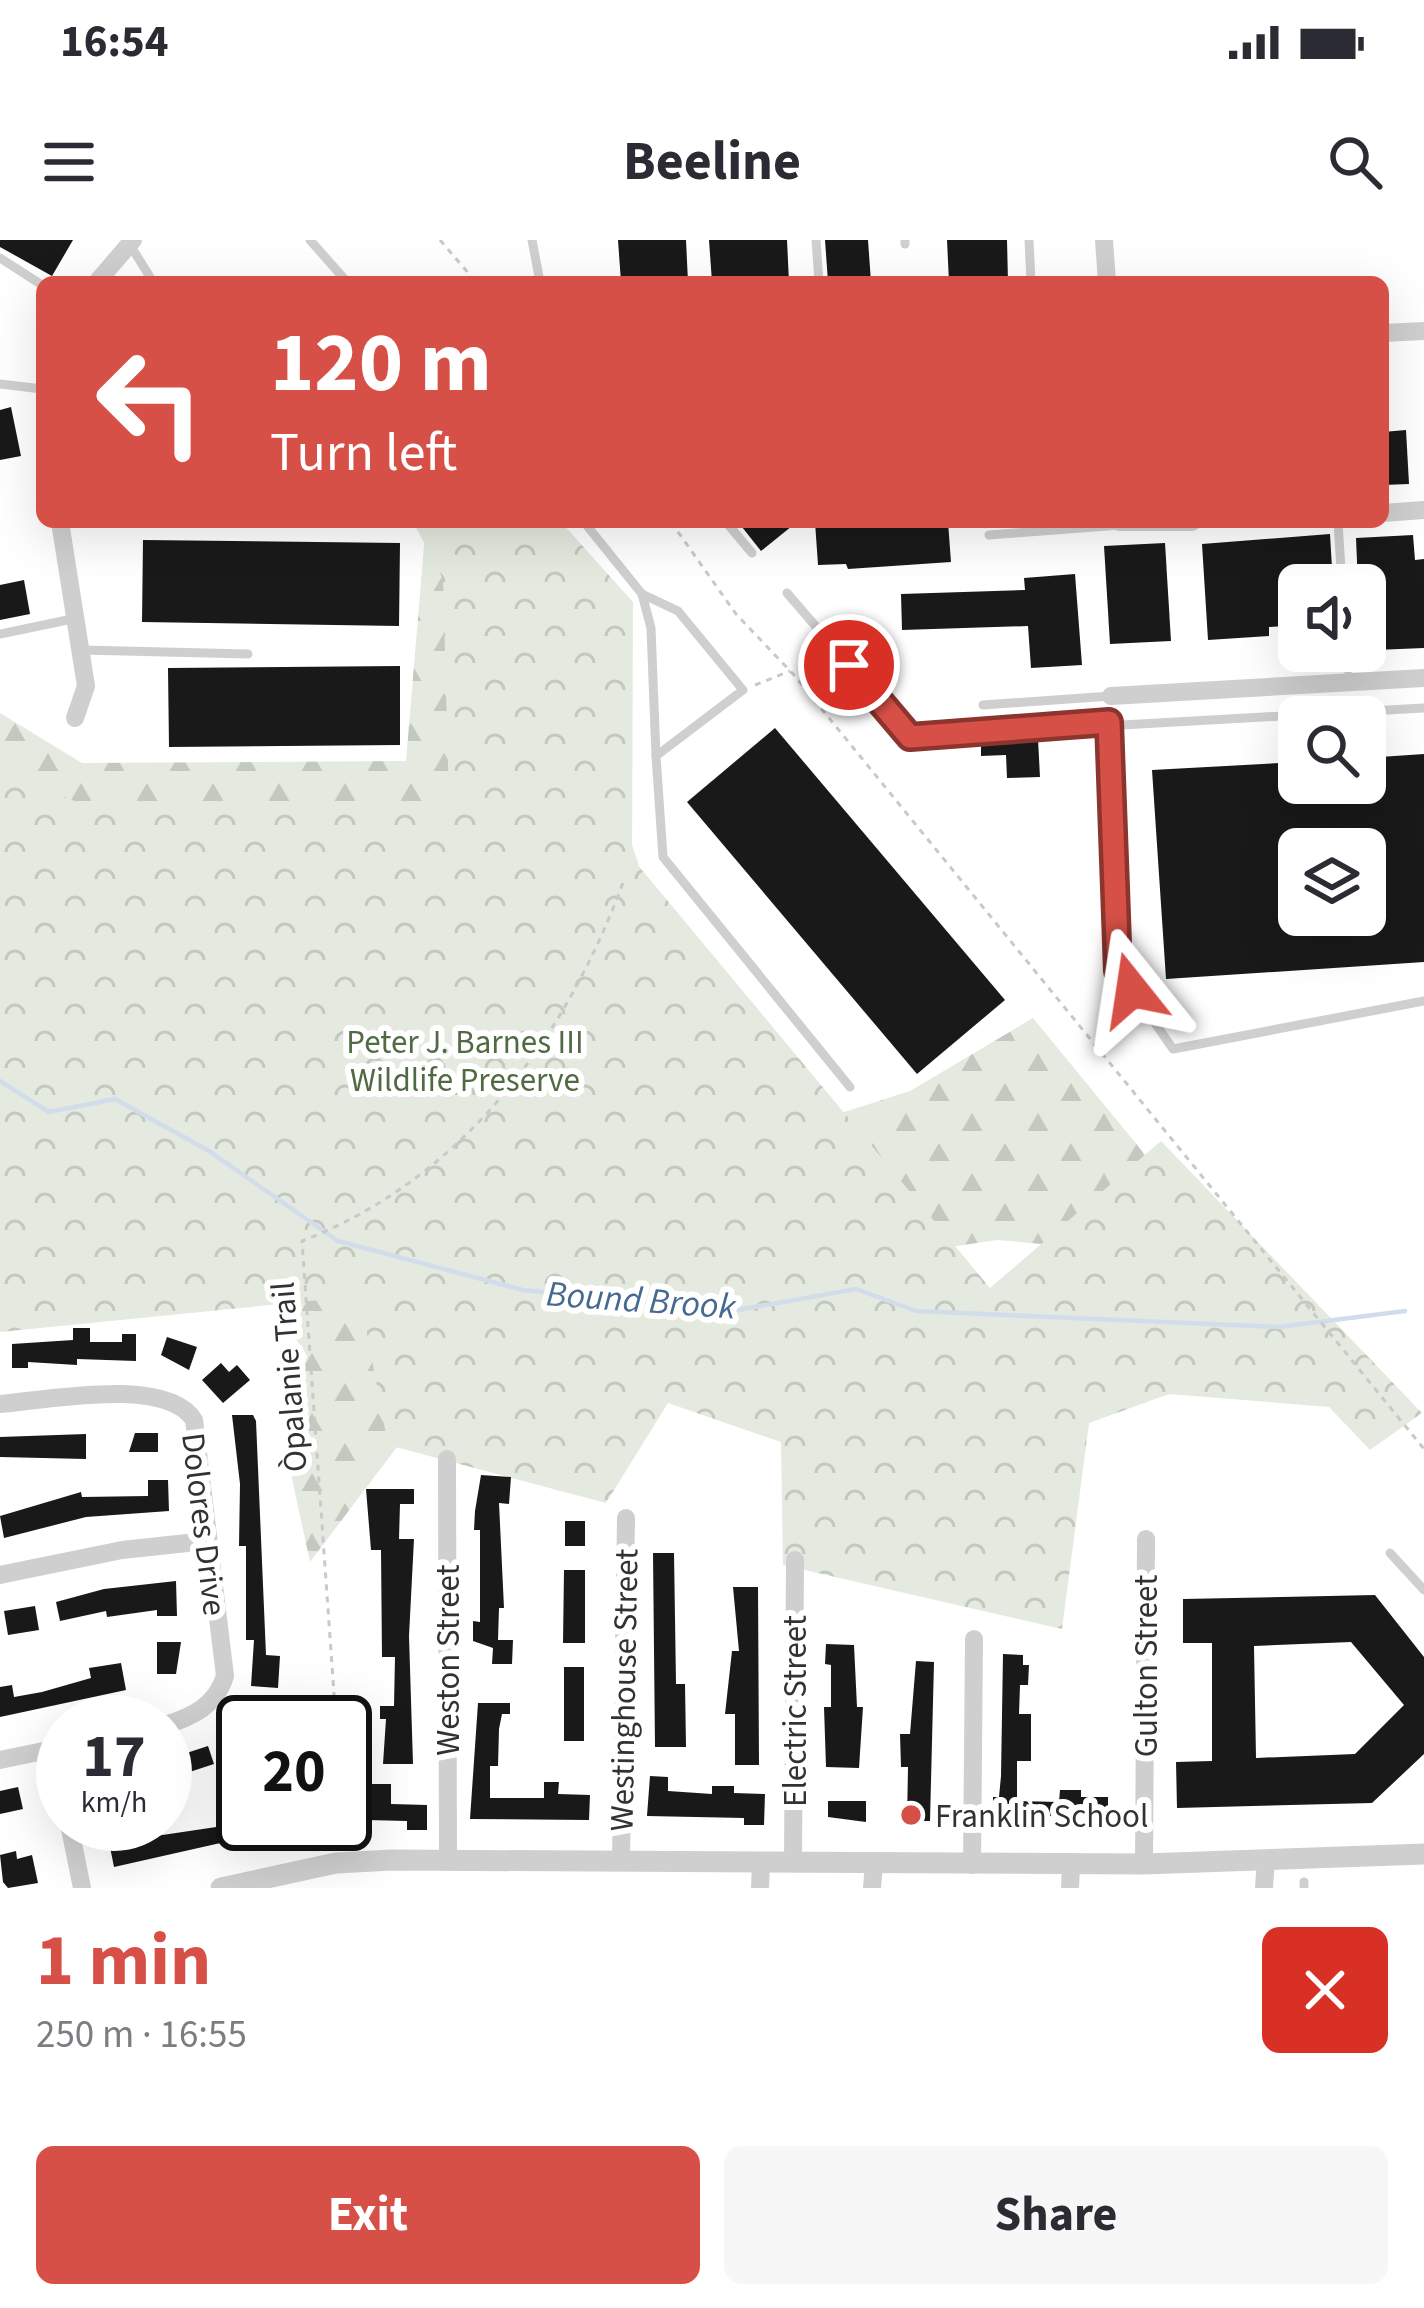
<!DOCTYPE html>
<meta charset="utf-8">
<style>
body{margin:0;font-family:"Source Sans 3",sans-serif;background:#f7f7f7;color:#2b2b33;height:100vh;display:flex;flex-direction:column;font-size:45px;white-space:nowrap}
*{box-sizing:border-box;margin:0}
p{font-size:39px;color:#7c7c81}
.icon{flex:none;width:66px;height:66px;fill:none;stroke:currentColor;stroke-width:2;stroke-linecap:round;stroke-linejoin:round}
.map{position:relative;height:1648px;overflow:hidden}
.side{display:flex;flex-direction:column;background:#fff;flex:1}
.side>*{flex:none}
.banner{position:absolute;left:36px;top:36px;width:1353px;height:252px;border-radius:18px;box-shadow:0 12px 48px #0002;background:#d75047;color:#fff;overflow:hidden}
.tools{position:absolute;left:1278px;top:324px;display:grid;gap:24px}
.tools a{display:grid;place-items:center;width:108px;height:108px;border-radius:18px;background:#fff;box-shadow:0 12px 48px #0002;font-size:60px}
.speed{position:absolute;left:36px;top:1455px;display:flex;gap:24px;font-size:60px;font-weight:700;text-align:center}
.speed>*{display:grid;place-content:center;width:156px;height:156px;border-radius:50%;background:#fff;box-shadow:0 12px 48px #0002;line-height:1}
.speed small{font-size:30px;font-weight:400}
.speed .limit{border:6px solid #111;border-radius:18px;background:#fff;color:#111}
.pin{position:absolute;display:grid;place-items:center;width:102px;height:102px;color:#fff;margin:-51px;border:6px solid #fff;border-radius:50%;box-shadow:0 3px 12px #0007}
.me{position:absolute;width:132px;margin:-66px;rotate:345deg;stroke-linejoin:round;filter:drop-shadow(0 0 9px #0008)}
.turn{display:flex;align-items:center;gap:42px;height:252px;padding:0 36px;font-size:54px}
.turn .icon{width:156px;height:156px;stroke-width:2.5}
.turn b{display:block;font-size:84px;line-height:102px}
.round{display:grid;place-items:center;flex:none;width:126px;height:126px;border-radius:18px;background:#f7f7f7}
.headline{display:flex;align-items:center;justify-content:space-between;height:204px;padding:0 36px}
h1{font-size:72px;font-weight:700;line-height:90px;color:#d75047}
.action{display:flex;gap:24px;margin-top:auto;padding:24px 36px}
.action a{flex:1;height:138px;border-radius:18px;background:#d75047;color:#fff;font-size:48px;font-weight:700;line-height:138px;text-align:center}
.action a+a{background:#f7f7f7;color:#2b2b33}
.status{display:flex;justify-content:space-between;align-items:center;height:84px;padding:0 60px;background:#fff;direction:ltr}
.status svg{height:33px;fill:currentColor}
header{display:flex;justify-content:space-between;align-items:center;height:156px;padding:0 36px;background:#fff;font-size:54px;font-weight:700}
.map>svg:first-child{display:block}
.forest{fill:url(#forest-firs)}
.park{fill:url(#park-crowns)}
.lines{fill:none;stroke-linecap:round;stroke-linejoin:round}
.stream{stroke:#d1ddeb;stroke-width:4.5}
.building{fill:#191919;fill-rule:evenodd}
.path{stroke:#c9c9c9;stroke-width:3;stroke-dasharray:6 6;stroke-linecap:butt}
.service{stroke:#cfcfcf;stroke-width:9}
.minor{stroke:#cfcfcf;stroke-width:18}
.tertiary{stroke:#cfcfcf;stroke-width:21}
.route-casing{stroke:#8c342e;stroke-width:30}
.route{stroke:#d75047;stroke-width:21}
.poi-dot{fill:#d75047;stroke:#fff;stroke-width:4.5}
.labels{text-anchor:middle;stroke-width:12;stroke-linejoin:round;paint-order:stroke}
.park-label{font-size:33px;fill:#506b43;stroke:#fff}
.street-label{font-size:33px;fill:#323232;stroke:#fff}
.poi-label{font-size:33px;fill:#323232;stroke:#fff;text-anchor:start}
.water-label{font-size:36px;font-style:italic;fill:#46698f;stroke:#fff}
</style>
<div class="status"><b>16:54</b><svg viewBox="0 0 49 12"><path d="M0 12V9h3v3zM5 12V6h3v6zM10 12V3h3v9zM15 12V0h3v12zM26 1h20v11H26zM47 4h2v5h-2z"/></svg></div>
<header><svg class="icon" aria-label="menu" viewBox="0 0 24 24"><path d="M4 6h16M4 12h16M4 18h16"/></svg>Beeline<svg class="icon" aria-label="search" viewBox="0 0 24 24"><circle cx="10" cy="10" r="6"/><path d="M15 15l6 6"/></svg></header>
<div class="map">
<svg width="1424" height="1648" viewBox="0 0 1424 1648">
<defs>
<pattern id="forest-firs" width="22" height="20" patternUnits="userSpaceOnUse" patternTransform="scale(3)"><rect width="22" height="20" fill="#e4eadf"/><path d="M5 1l3.5 6h-7zM16 11l3.5 6h-7z" fill="#c4c9c0"/></pattern>
<pattern id="park-crowns" width="20" height="18" patternUnits="userSpaceOnUse" patternTransform="scale(3)"><rect width="20" height="18" fill="#e4eadf"/><path d="M2 6a3 3 0 1 1 6 0M12 15a3 3 0 1 1 6 0" fill="none" stroke="#c4c9c0"/></pattern>
</defs>
<rect width="100%" height="100%" fill="#fff"/>
<polygon class="forest" points="426,282 620,568 661,693 838,874 910,851 1033,778 1316,1123 1076,1007 997,1000 836,1024 403,1199 310,1322 283,1197 307,1116 277,1070 279,960 0,841 0,473 82,523 406,521"/>
<polygon class="park" points="413,282 561,282 633,362 632,618 990,1048 1161,901 1422,1173 1370,1210 1329,1167 1169,1154 1089,1183 1062,1389 783,1325 781,1202 668,1163 606,1263 388,1205 360,1056 0,1092 0,530 94,569 449,563 443,339"/>
<g class="lines">
<polyline class="stream" points="0,841 49,872 115,859 209,911 338,1001 523,1050 732,1071 856,1049 916,1071 1279,1087 1405,1071"/>
</g>
<g class="building">
<polygon points="0,0 73,0 52,36 0,7"/>
<polygon points="618,0 686,0 688,42 621,42"/>
<polygon points="709,0 787,0 789,42 712,42"/>
<polygon points="825,0 868,0 871,42 828,42"/>
<polygon points="947,0 1007,0 1008,42 949,42"/>
<polygon points="11,167 21,216 0,220 0,170"/>
<polygon points="1406,190 1409,244 1383,245 1383,192"/>
<polygon points="738,282 797,282 761,311"/>
<polygon points="815,282 948,282 951,322 848,329 846,324 818,325"/>
<polygon points="1330,294 1333,345 1299,345 1299,385 1269,387 1269,396 1208,400 1202,304"/>
<polygon points="1413,295 1415,320 1424,319 1424,408 1375,410 1374,384 1365,384 1365,345 1358,345 1356,298"/>
<polygon points="143,300 400,303 399,386 142,382"/>
<polygon points="1165,303 1171,401 1110,404 1104,306"/>
<polygon points="1075,334 1082,425 1031,428 1028,386 902,390 901,354 1025,350 1024,338"/>
<polygon points="24,340 30,374 0,380 0,345"/>
<polygon points="400,426 400,505 169,507 168,428"/>
<polygon points="775,488 1005,760 917,834 687,562"/>
<polygon points="1038,499 1040,537 1007,538 1006,515 981,516 981,502"/>
<path d="M1424 514V722L1166 739 1152 530 1299 522V543H1365V518ZM1299 609H1365V675H1299Z"/>
<polygon points="73,1088 90,1088 90,1102 122,1102 122,1094 136,1094 136,1121 77,1119 77,1125 28,1122 28,1128 12,1128 12,1104 73,1100"/>
<polygon points="167,1097 197,1107 189,1130 161,1115"/>
<polygon points="221,1123 229,1132 237,1125 250,1140 223,1163 202,1140"/>
<polygon points="232,1175 253,1175 256,1181 266,1415 280,1416 278,1448 251,1446 254,1400 246,1400 246,1306 239,1306 240,1244"/>
<polygon points="135,1193 158,1193 158,1212 129,1212"/>
<polygon points="86,1194 86,1219 0,1217 0,1197"/>
<polygon points="481,1235 511,1237 509,1264 499,1263 504,1368 499,1368 498,1400 513,1400 512,1424 492,1424 493,1408 473,1401 473,1381 480,1382 480,1290 474,1290 475,1271"/>
<polygon points="148,1240 168,1240 169,1271 86,1277 4,1298 0,1276 81,1252 82,1257 148,1256"/>
<polygon points="366,1249 414,1249 414,1264 400,1264 399,1299 414,1299 409,1396 413,1524 383,1524 386,1479 380,1479 380,1466 394,1466 395,1417 382,1417 381,1310 371,1310"/>
<rect x="565" y="1281" width="20" height="25"/>
<polygon points="653,1313 674,1313 676,1444 685,1444 686,1507 655,1507"/>
<polygon points="564,1330 585,1330 585,1403 563,1403"/>
<polygon points="176,1341 177,1376 157,1376 157,1370 107,1377 106,1371 60,1381 56,1362 104,1349"/>
<polygon points="733,1347 758,1347 759,1525 735,1525 735,1474 725,1474 732,1411 739,1411"/>
<path d="M1375 1355 1424 1417V1514L1372 1563 1177 1568 1176 1522 1212 1521V1403H1183V1359ZM1351 1402 1404 1465 1355 1514 1256 1518 1254 1406Z"/>
<polygon points="35,1366 39,1390 8,1395 4,1371"/>
<polygon points="157,1402 181,1402 176,1434 157,1434"/>
<polygon points="826,1404 854,1405 857,1467 863,1467 859,1528 826,1527 824,1467 831,1467 831,1425 825,1424"/>
<polygon points="1003,1414 1023,1415 1023,1425 1029,1425 1028,1445 1020,1445 1019,1474 1031,1474 1031,1521 1017,1521 1017,1561 1059,1562 1060,1550 1081,1550 1081,1557 1108,1557 1108,1582 1031,1574 1031,1582 993,1582 993,1557 999,1557 1001,1536"/>
<polygon points="916,1421 934,1422 930,1581 907,1581 908,1527 901,1527 900,1494 910,1494"/>
<polygon points="121,1423 126,1450 0,1477 0,1447 12,1445 14,1457 42,1452 91,1438 89,1428"/>
<rect x="564" y="1427" width="20" height="74"/>
<polygon points="245,1463 269,1482 243,1482 243,1509 222,1493"/>
<polygon points="478,1463 510,1463 510,1474 502,1474 499,1489 498,1526 490,1526 490,1558 544,1558 544,1542 559,1542 558,1554 590,1555 589,1580 470,1579"/>
<polygon points="208,1506 214,1524 165,1540 165,1520"/>
<polygon points="650,1536 668,1537 668,1551 712,1554 712,1546 734,1546 734,1553 765,1554 764,1585 744,1585 744,1578 647,1576"/>
<polygon points="368,1544 391,1544 391,1564 427,1565 427,1590 407,1590 407,1581 367,1580"/>
<polygon points="18,1547 23,1569 0,1574 0,1551"/>
<polygon points="828,1561 866,1561 866,1582 828,1577"/>
<polygon points="243,1583 283,1584 283,1589 114,1627 108,1597 127,1593 129,1600"/>
<polygon points="16,1611 17,1619 32,1615 38,1643 8,1648 3,1642 0,1615"/>
</g>
<g class="lines">
<g class="path">
<polyline points="440,0 476,42"/>
<polyline points="671,282 736,374 794,435 1424,1209"/>
<polyline points="755,445 790,431"/>
<path d="M336 1482 302 1001C463 939 566 798 624 640"/>
<polyline points="344,1584 345,1602"/>
</g>
<g class="service">
<polyline points="310,0 347,42"/>
<polyline points="532,0 540,42"/>
<polyline points="816,0 819,42"/>
<polyline points="905,0 905,4"/>
<polyline points="1029,0 1031,42"/>
<polyline points="129,3 153,42"/>
<polyline points="0,18 42,45"/>
<polyline points="0,144 42,149"/>
<polyline points="584,282 642,354 651,388 656,516"/>
<polyline points="726,282 752,313"/>
<polyline points="1338,282 1342,345"/>
<polyline points="989,295 1120,285"/>
<polyline points="787,353 911,497 1423,468"/>
<polyline points="642,354 678,371 743,450 656,516 663,617 850,847"/>
<polyline points="0,394 77,378"/>
<polyline points="82,410 248,414"/>
<polyline points="1347,411 1348,430"/>
<polyline points="983,465 1111,456"/>
<polyline points="1109,482 1119,731 1173,809 1424,761"/>
<polyline points="1390,1313 1424,1350"/>
<polyline points="1304,1648 1304,1642"/>
</g>
<g class="minor">
<polyline points="1104,0 1107,42"/>
<polyline points="97,42 133,0"/>
<polyline points="1383,93 1424,91"/>
<polyline points="1383,273 1424,270"/>
<polyline points="60,282 86,446 75,478"/>
<polyline points="1119,282 1192,282"/>
<polyline points="1111,456 1424,438"/>
<path d="M0 1164C48 1160 166 1136 194 1180L225 1436C216 1465 193 1477 165 1485"/>
<polyline points="447,1219 448,1621"/>
<polyline points="0,1335 122,1310 206,1301"/>
<polyline points="54,1509 63,1553"/>
<polyline points="0,1520 63,1507"/>
<polyline points="69,1584 82,1648"/>
<polyline points="621,1622 626,1278"/>
<polyline points="793,1622 795,1320"/>
<polyline points="1144,1624 1146,1299"/>
<polyline points="972,1625 974,1399"/>
<polyline points="760,1648 761,1622"/>
<polyline points="872,1648 874,1624"/>
<polyline points="1070,1648 1071,1625"/>
<polyline points="1264,1648 1266,1620"/>
</g>
<polyline class="tertiary" points="221,1648 336,1623 392,1620 1144,1624 1424,1614"/>
</g>
<g class="lines">
<g class="route-casing">
<polyline id="route" points="849,425 910,497 1109,482 1118,731 1132,750"/>
</g>
<use href="#route" class="route"/>
</g>
<circle class="poi-dot" cx="911" cy="1575" r="12"/>
<g class="labels">
<g class="park-label">
<text x="465" y="813">Peter J. Barnes III<tspan x="465" dy="38">Wildlife Preserve</tspan></text>
</g>
<g class="street-label">
<text transform="translate(288 1137) rotate(-94)" y="12">Òpalanie Trail</text>
<text transform="translate(205 1284) rotate(83)" y="12">Dolores Drive</text>
<text transform="translate(447 1420) rotate(-90)" y="12">Weston Street</text>
<text transform="translate(1145 1426) rotate(-90)" y="12">Gulton Street</text>
<text transform="translate(623 1450) rotate(-89)" y="12">Westinghouse Street</text>
<text transform="translate(794 1471) rotate(-90)" y="12">Electric Street</text>
</g>
<g class="poi-label">
<text x="935" y="1587">Franklin School</text>
</g>
<g class="water-label">
<text transform="translate(641 1059) rotate(4)" y="13">Bound Brook</text>
</g>
</g>
</svg>
<div class="tools">
<a><svg class="icon" aria-label="sound" viewBox="0 0 24 24"><path d="M4 9h4l5-4v14l-5-4H4zM17 9q2 3 0 6"/></svg></a>
<a><svg class="icon" aria-label="search" viewBox="0 0 24 24"><circle cx="10" cy="10" r="6"/><path d="M15 15l6 6"/></svg></a>
<a><svg class="icon" aria-label="layers" viewBox="0 0 24 24"><path d="M12 4l9 5-9 5-9-5zM3 14l9 5 9-5"/></svg></a>
</div>
<div class="speed"><div>17<small>km/h</small></div><div class="limit">20</div></div>
<div class="pin" style="left:849px;top:425px;background:#d93025"><svg class="icon" aria-label="arrive" viewBox="0 0 24 24"><path d="M6 21V4h12l-3 4 3 4H6"/></svg></div>
<svg class="me" style="left:1132px;top:750px" viewBox="-20 -20 40 40"><path d="M0-17L14 15 0 8-14 15z" fill="#d75047" stroke="#fff" stroke-width="4"/></svg>
<div class="banner">
<div class="turn"><svg class="icon" aria-label="left" viewBox="0 0 24 24"><path d="M17 20v-9H6M10 6l-5 5 5 5"/></svg><div><b>120 m</b>Turn left</div></div>
</div>
</div>
<section class="side">
<div class="headline"><div><h1>1 min</h1><p>250 m · 16:55</p></div><a class="round" style="background:#d93025;color:#fff"><svg class="icon" aria-label="close" viewBox="0 0 24 24"><path d="M6 6l12 12M18 6L6 18"/></svg></a></div>
<div class="action"><a>Exit</a><a>Share</a></div>
</section>
